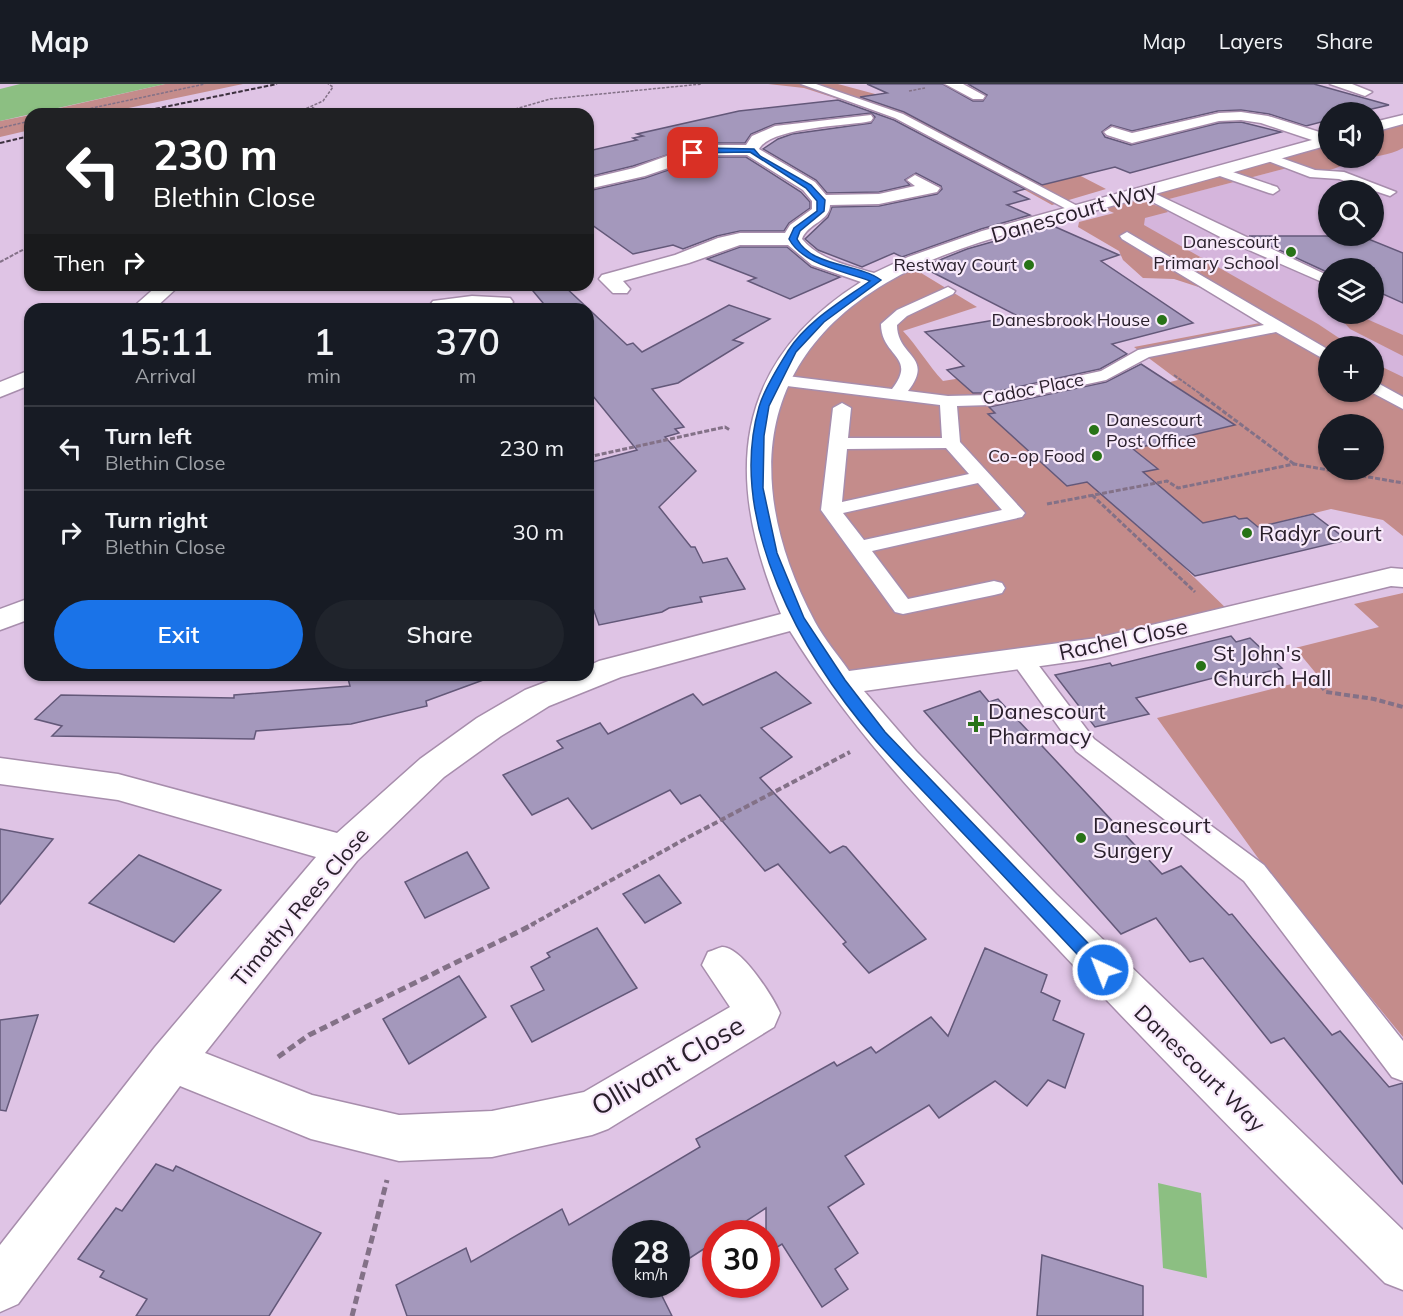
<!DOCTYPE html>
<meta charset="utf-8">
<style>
body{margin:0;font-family:Mulish,sans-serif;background:#20242c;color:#f1f3f6;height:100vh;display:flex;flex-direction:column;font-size:22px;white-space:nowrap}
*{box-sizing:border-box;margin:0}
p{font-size:20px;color:#9ea1a6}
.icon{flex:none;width:33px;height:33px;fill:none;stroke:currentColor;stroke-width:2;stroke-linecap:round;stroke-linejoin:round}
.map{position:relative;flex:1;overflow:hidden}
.panel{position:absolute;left:24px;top:219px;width:570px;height:378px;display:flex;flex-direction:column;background:#171b24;border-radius:18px;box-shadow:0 2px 4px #0004}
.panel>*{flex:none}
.hud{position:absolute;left:24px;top:24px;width:570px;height:183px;border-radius:18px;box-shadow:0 2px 4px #0004;background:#202124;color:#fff;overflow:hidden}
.buttons{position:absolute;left:1318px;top:18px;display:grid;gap:12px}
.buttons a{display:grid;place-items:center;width:66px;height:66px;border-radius:50%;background:#171b24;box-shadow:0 2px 4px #0004;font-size:30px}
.speed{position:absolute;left:612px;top:1136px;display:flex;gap:12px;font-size:30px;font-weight:700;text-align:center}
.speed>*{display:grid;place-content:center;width:78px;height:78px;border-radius:50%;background:#171b24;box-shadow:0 2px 4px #0004;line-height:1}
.speed small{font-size:15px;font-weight:400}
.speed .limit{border:9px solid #d22;background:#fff;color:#111}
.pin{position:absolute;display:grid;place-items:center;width:51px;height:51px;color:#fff;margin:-26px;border-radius:12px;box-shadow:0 3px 9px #0006}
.me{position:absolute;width:66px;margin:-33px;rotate:317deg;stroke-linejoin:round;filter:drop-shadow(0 0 4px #0008)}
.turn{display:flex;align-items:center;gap:21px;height:126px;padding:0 30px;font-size:27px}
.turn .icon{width:78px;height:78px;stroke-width:2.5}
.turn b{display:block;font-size:42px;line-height:51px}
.then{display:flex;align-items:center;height:57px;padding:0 30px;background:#0003;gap:12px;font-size:22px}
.eta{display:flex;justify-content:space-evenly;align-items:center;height:102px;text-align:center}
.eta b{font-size:36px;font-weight:600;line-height:42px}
.cta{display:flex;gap:12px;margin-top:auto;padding:12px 30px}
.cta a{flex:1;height:69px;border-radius:36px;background:#1a73e8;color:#fff;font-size:24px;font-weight:600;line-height:69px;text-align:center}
.cta a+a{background:#20242c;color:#f1f3f6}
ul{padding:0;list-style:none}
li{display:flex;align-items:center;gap:18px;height:84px;padding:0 30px;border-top:2px solid #363941}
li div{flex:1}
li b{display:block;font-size:22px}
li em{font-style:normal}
header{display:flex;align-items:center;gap:36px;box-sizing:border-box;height:84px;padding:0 30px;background:#171b24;border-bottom:2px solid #363941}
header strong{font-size:28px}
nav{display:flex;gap:33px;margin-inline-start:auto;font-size:21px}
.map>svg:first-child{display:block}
.built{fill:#d5b5dc;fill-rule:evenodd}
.green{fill:#c48c8b;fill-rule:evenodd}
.water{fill:#8cbf82}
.building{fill:#a498bc;stroke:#635879;stroke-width:1.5}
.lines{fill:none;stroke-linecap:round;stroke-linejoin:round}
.lane-casing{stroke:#a78dac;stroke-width:3}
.street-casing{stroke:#a78dac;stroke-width:3}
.path-far4{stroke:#837187;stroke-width:1.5;stroke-dasharray:3 1.5;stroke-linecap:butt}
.path-far3{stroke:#837187;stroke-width:2;stroke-dasharray:4 1.5;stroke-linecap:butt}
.path-far2{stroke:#837187;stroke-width:3;stroke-dasharray:5 2;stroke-linecap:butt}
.path-far1{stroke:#837187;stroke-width:4;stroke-dasharray:6 3;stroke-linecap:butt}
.path{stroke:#837187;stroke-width:5;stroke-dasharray:8 4.5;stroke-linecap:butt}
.lane{fill:#fff;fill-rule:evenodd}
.street{fill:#fff;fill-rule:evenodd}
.rail{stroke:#3d313f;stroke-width:2;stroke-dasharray:4.5 2;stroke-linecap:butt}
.route{fill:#1a73e8;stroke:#114b97;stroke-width:1.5}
.poi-dot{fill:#287317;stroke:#f8eafb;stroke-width:2}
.labels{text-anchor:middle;stroke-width:4.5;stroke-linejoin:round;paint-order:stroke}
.far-poi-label{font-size:18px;fill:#2a202c;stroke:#f8eafb;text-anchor:end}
.far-street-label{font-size:18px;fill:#2a202c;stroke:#f8eafb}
.street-label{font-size:22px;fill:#2a202c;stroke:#f8eafb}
.poi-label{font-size:22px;fill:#2a202c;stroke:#f8eafb;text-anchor:start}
.near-street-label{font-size:27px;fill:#2a202c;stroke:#f8eafb}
</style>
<header>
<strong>Map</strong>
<nav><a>Map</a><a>Layers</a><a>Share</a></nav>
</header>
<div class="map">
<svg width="1403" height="1232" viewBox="0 0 1403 1232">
<rect width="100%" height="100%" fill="#dfc4e5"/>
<path class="built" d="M1403 53V307L1374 289V262H1331L1115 129 1329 73 1374 74ZM1329 106H1374V152H1329ZM1329 184H1374V230H1329Z"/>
<g class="green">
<polygon points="165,0 243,0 100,30 33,30"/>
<polygon points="768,0 838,0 890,14 1040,71 1106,105 1052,121 891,32 804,4"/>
<polygon points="30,31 30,46 0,53 0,37"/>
<path d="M1403 35V64C1388 72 1374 72 1358 76 1327 86 1331 91 1295 82L1150 120 1163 123 1168 128 1145 134 1144 141 1318 240 1351 262H1329V308H1374V279L1403 293V452L1383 436 1331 425 1258 443 1247 434 1239 435 1235 432 1203 439 1111 418 1138 443 1146 441 1162 462 1232 530 1097 564 840 599 798 535 757 404 793 267 908 181 977 223 903 247C918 263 928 281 943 297L974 292 1008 326 989 331 1067 402 1157 385 1133 365 1234 341 1170 298 1178 296 1134 263 1265 238 1220 210 1174 195 1143 194 1123 176 1119 167 1078 143 1079 138 1114 129 1096 121 1329 56V74H1374V43ZM1329 340H1374V386H1329Z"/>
<polygon points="1345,230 1360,232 1403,251 1403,272 1350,245 1340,234"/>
<polygon points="1403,509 1403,953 1271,792 1157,634 1319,593 1295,564 1379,543 1354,520"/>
</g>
<g class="water">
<polygon points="20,0 165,0 0,37 0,5"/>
<polygon points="1158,1099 1201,1109 1207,1194 1163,1184"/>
</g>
<g class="building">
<polygon points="867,0 943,0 973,17 983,17 987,11 968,0 1314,0 1389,21 1359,28 1329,28 1329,36 1306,42 1269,30 1241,26 1218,27 1132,47 1111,41 1102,48 1105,53 1131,61 1219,39 1241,38 1281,48 1130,89 1115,83 1042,101 904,28 860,13 887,9"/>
<polygon points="838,16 894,36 1025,105 1014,108 1029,115 1007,121 1030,131 981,145 902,173 894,169 862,183 818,166 805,155 828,133 832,123 879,122 937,110 942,105 941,102 916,89 905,96 910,101 879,108 827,109 816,96 763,65 778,55 792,50 871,39 875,33 871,29 775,40 751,50 745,59 705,59 633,82 588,93 588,67 637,56 633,54 643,52 637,50 739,27"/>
<polygon points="706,73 746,73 801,108 810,118 810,124 789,139 784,147 740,147 717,152 683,165 673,161 633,170 588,138 588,107 645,94"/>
<polygon points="1051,141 1119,171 1101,177 1193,239 1112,260 1127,270 1100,285 990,309 973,309 947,286 964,282 925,248 1018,232 922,183 967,165"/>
<polygon points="1249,152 1361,152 1403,169 1403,219 1374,206 1374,184 1329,184 1329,189"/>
<polygon points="740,163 787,163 811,183 840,193 790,215 748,197 756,194 707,175"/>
<polygon points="528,201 563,201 627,261 633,259 642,268 729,221 770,235 733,256 743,259 678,299 652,305 684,343 675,345 679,349 665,353 696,387 659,423 691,463 695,463 703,479 727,474 745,505 700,513 702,518 669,524 662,528 599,541 588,510 588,379 637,366 588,306 588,225 548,225"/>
<polygon points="1141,280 1235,341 1133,365 1158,385 1143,388 1203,439 1235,432 1239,435 1247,434 1258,443 1313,430 1347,456 1195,492 1087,398 1067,402 988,330 995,329 989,323 1106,298"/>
<polygon points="1231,552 1236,558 1250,554 1282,584 1228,598 1221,592 1136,614 1149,630 1095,643 1055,591 1110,579 1112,582"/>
<polygon points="776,588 811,619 761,644 792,673 760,694 830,769 843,762 846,763 926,855 869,889 843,860 846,858 778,780 765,787 700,711 681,720 670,706 592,745 568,714 532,731 503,691 563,664 557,657 600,639 608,650 693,610 703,621"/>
<polygon points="347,591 485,591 486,595 426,617 427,622 351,640 256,647 254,655 52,652 62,642 35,635 61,611 234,614 234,611 350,602"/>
<polygon points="980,607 989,618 998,615 1162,790 1181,782 1229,831 1232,830 1332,951 1340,947 1389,1003 1403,999 1403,1100 1284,954 1271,959 1203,874 1190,878 1156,834 1121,850 924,627"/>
<polygon points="0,745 53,755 0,820"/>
<polygon points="467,768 489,804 425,834 405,798"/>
<polygon points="139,771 221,806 174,858 89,819"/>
<polygon points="659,791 681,819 645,839 623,810"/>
<polygon points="597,844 637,904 532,958 511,922 544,906 531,883 550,873 547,869"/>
<polygon points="985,864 1047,891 1041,908 1060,917 1053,936 1084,950 1065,1004 1048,996 1027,1022 995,997 939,1034 929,1021 845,1072 864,1100 828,1123 858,1169 835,1185 848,1205 822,1223 782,1160 766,1170 766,1124 728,1149 716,1149 716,1157 676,1183 676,1149 626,1149 626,1200 656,1200 672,1232 407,1232 396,1201 466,1164 471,1178 562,1125 569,1141 700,1063 696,1055 834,978 837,982 871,963 876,969 931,933 948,952"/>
<polygon points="459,892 486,933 409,980 383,935"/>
<polygon points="38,931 6,1027 0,1026 0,936"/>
<polygon points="156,1080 173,1087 176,1082 321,1149 269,1232 136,1232 147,1215 100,1193 104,1187 78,1175 116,1124 122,1127"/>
<polygon points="1042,1171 1143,1202 1143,1232 1037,1232"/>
</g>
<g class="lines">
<g class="lane-casing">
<g id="lane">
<polygon points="801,0 816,0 903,30 1085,126 1079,130 1074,129 895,34"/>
<polygon points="1267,69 1315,86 1344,88 1396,108 1390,112 1339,95 1310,93 1263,75 1263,71"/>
<polygon points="1218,83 1277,103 1279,106 1273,110 1269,109 1214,90 1212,87"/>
<polygon points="1143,104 1329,192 1329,201 1226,156 1139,111 1139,105"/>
<path d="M1127 148 1329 266V278L1276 248 1149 273 1106 296 990 321 957 322 960 358 1025 429 1022 433 872 467 908 515 994 497 1002 499 1005 504 1002 509 994 511 903 530 895 528 821 426 833 324 842 319 851 324 848 354H942L940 321 779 301 771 296 779 291 892 305C918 272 881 273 881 240L897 226 948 203 955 207 953 210 907 232 897 241C897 273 935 272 908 307L948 312 990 311 1101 287 1138 266 1264 241 1122 155 1120 152ZM946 364 969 390 842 418 847 365ZM978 399 1002 426 864 456 843 429Z"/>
<polygon points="1374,297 1403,313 1403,325 1371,308 1374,308"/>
<polygon points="1022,567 1030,570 1094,655 1264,781 1403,957 1403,997 1392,993 1244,797 1076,667 1010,575 1014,570"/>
</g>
</g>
<g class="street-casing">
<g id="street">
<polygon points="945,0 963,0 985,12 983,15 973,15"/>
<polygon points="1330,0 1352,0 1372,8 1365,12"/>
<path d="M1241 28 1268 32 1329 51V61C1255 82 1181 103 1108 123 1034 144 953 159 886 199 751 279 746 408 815 538 824 555 838 571 849 587L1097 554 1391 484 1403 485V503L1391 502 1097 574 864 607 916 667 1056 810 1403 1146V1206L1385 1199C1259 1074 1135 948 1015 819 934 732 852 648 790 547L621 593 549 622 501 652 444 693 357 777 205 969 312 1011 399 1031 492 1027 584 1008 730 923 702 881 708 868C712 867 718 864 722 863 741 862 773 913 780 929L774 943 608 1045 592 1051 492 1073 399 1077 311 1055 180 1002 18 1220 0 1228V1161L155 963 316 773 118 716 0 700V674L118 690 337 749 420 675 477 634 525 606 564 591H588V582L599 577 781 530C725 397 729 281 861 198L812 181 788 161H740L689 179 623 197 630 205 627 209H613L599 195 602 191 675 171 718 154 740 149H785L790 141 812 125V117L803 106 747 71H706L645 92 588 105V95L634 84 675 69 706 61H746L752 52 775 42 871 31 873 34 871 37 866 38C842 42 770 44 759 65L815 98 826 111 879 110 915 102 907 96 915 91 940 104 937 108 879 120 830 121C830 137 807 140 802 155 819 176 850 182 874 189L908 173 982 147 1312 56 1261 39 1241 36 1219 37 1132 59 1107 51 1104 48 1112 43 1132 49 1219 29Z"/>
<polygon points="1403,31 1403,40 1374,48 1374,38"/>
<polygon points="158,201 180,201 154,225 131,225"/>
<polygon points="472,212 510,214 513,218 510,222 503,224 432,225 430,221 433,217"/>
<polygon points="30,286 30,301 0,313 0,298"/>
<polygon points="30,514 30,535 0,546 0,525"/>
</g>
</g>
<g class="path-far4">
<polyline points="909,7 925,4"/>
<polyline points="312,23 322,30"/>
<polyline points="64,30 205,0"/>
<polyline points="294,30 323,17 333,3 328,0"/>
<polyline points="498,30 550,15 702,0"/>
<polyline points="0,44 30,37"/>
</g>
<g class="path-far3">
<polyline points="0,178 30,162"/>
<polyline points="1174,291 1202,311"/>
</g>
<g class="path-far2">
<polyline points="1200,310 1294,380"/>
<polyline points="588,373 725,343 730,346"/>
<polyline points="1092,411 1195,508"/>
<polyline points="1047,420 1167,397 1178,404 1294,380 1403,399"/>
</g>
<g class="path-far1">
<polyline points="1315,594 1326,608 1374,615 1403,623"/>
<polyline points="531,841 685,755 850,668"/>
</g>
<g class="path">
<polyline points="278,973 309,951 534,840"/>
<polyline points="352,1232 387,1096"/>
</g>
<use href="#lane" class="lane"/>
<use href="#street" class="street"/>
<g class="rail">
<polyline points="130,30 277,0"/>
<polyline points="0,59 30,52"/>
</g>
</g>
<path class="route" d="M706 64 754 65 760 72 811 101 825 116 824 127 800 147 797 155C812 183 857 179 881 196L824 238 796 268 769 322 764 352 763 404 777 469 804 534 845 596 885 648 1109 881 1111 886 1109 891 1103 893 1097 891C1051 843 1006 794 960 746 932 716 903 687 876 657 803 573 726 438 759 323 764 305 778 283 788 267 807 237 842 217 870 197 844 187 803 181 789 155L794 144 817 127V117L806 104 750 68 690 69Z"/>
<g class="poi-dot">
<circle cx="1291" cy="168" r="6"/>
<circle cx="1029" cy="181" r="6"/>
<circle cx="1162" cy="236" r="6"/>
<circle cx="1094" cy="346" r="6"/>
<circle cx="1097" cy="372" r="6"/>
<circle cx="1247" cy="449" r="6"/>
<circle cx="1201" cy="582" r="6"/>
<path d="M973 631h6v6h6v6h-6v6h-6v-6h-6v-6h6z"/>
<circle cx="1081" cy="754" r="6"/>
</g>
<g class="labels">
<g class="far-poi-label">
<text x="1279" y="164">Danescourt<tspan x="1279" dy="21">Primary School</tspan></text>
<text x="1017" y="187">Restway Court</text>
<text x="1150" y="242">Danesbrook House</text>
<text x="1106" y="342" text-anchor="start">Danescourt<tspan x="1106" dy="21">Post Office</tspan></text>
<text x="1085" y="378">Co-op Food</text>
</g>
<g class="far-street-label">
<text transform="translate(1033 305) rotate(-11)" y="6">Cadoc Place</text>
</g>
<g class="street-label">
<text transform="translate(1074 128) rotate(-16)" y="8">Danescourt Way</text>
<text transform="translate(1123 555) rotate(-12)" y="8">Rachel Close</text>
<text transform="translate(300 823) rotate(-50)" y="8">Timothy Rees Close</text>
<text transform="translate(1200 984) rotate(44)" y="8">Danescourt Way</text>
</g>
<g class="poi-label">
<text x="1259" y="457">Radyr Court</text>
<text x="1213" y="577">St John's<tspan x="1213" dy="25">Church Hall</tspan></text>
<text x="988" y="635">Danescourt<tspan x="988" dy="25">Pharmacy</tspan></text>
<text x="1093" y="749">Danescourt<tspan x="1093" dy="25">Surgery</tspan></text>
</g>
<g class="near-street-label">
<text transform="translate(668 982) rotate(-30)" y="9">Ollivant Close</text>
</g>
</g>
</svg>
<div class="buttons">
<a><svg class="icon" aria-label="sound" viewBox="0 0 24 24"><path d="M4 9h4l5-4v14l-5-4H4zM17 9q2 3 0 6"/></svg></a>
<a><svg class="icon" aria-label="search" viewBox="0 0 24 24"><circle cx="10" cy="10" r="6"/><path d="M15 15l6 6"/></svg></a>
<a><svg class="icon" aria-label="layers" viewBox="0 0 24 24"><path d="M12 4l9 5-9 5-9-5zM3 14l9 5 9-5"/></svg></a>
<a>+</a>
<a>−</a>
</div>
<div class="speed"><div>28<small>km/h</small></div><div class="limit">30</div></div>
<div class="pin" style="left:693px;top:69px;background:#d93025"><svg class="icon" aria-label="arrive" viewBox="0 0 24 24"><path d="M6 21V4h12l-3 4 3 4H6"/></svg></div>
<svg class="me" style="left:1103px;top:886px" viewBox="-20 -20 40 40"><circle r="17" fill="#1a73e8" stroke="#fff" stroke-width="3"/><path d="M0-11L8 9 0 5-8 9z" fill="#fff"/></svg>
<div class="hud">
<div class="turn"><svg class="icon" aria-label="left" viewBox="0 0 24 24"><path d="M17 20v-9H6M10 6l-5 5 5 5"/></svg><div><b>230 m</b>Blethin Close</div></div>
<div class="then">Then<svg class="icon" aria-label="right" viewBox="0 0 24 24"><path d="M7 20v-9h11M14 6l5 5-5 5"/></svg></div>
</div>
<section class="panel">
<div class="eta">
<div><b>15:11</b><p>Arrival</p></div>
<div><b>1</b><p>min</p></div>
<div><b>370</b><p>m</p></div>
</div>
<ul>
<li><svg class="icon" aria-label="left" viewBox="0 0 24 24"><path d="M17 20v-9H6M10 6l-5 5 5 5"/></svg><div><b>Turn left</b><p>Blethin Close</p></div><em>230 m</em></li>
<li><svg class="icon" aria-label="right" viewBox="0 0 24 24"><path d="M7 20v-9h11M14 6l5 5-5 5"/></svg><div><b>Turn right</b><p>Blethin Close</p></div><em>30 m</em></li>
</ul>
<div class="cta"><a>Exit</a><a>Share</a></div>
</section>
</div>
